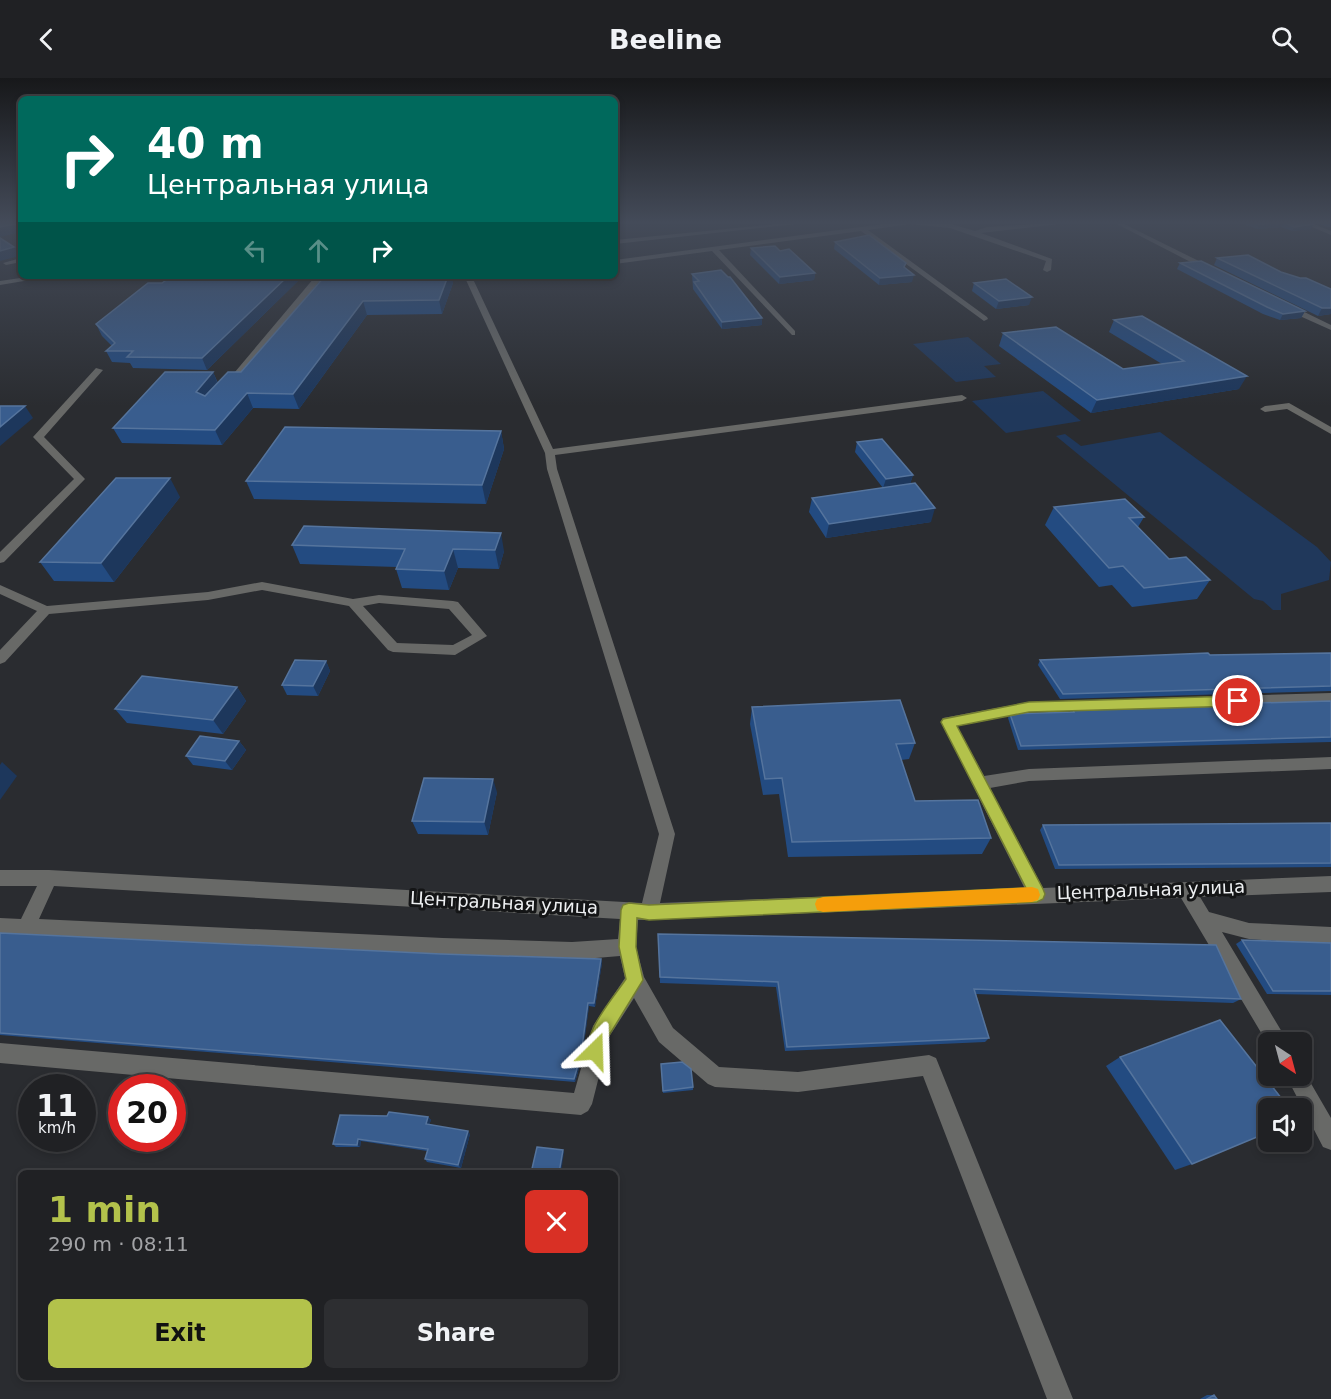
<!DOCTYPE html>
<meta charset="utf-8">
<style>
body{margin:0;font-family:"DejaVu Sans",sans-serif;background:#2d2e31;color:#f1f3f6;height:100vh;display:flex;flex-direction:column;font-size:22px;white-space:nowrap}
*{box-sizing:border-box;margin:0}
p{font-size:20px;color:#a2a3a6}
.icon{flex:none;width:33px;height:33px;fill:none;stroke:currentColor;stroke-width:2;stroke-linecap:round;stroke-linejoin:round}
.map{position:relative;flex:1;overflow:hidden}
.drawer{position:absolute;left:18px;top:1092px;width:600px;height:210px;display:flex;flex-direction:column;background:#202124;border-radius:9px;box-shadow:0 3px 9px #0003,0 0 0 2px #3d3e41}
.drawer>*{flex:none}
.guide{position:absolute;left:18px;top:18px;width:600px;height:183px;border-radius:9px;box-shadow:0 3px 9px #0003,0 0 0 2px #3d3e41;background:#00695c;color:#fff;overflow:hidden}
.needle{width:39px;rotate:144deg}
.buttons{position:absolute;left:1258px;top:954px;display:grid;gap:12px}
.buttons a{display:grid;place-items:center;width:54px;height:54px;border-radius:9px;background:#202124;box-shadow:0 3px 9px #0003,0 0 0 2px #3d3e41;font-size:30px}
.speed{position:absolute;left:18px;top:996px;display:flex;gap:12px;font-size:30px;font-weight:700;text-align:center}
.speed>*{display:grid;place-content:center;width:78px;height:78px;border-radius:50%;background:#202124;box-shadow:0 3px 9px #0003,0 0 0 2px #3d3e41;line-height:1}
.speed small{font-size:15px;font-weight:400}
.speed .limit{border:9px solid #d22;background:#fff;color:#111}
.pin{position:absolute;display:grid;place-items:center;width:51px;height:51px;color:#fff;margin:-26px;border:3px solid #fff;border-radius:50%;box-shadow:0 2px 6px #0007}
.me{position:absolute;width:66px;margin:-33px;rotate:22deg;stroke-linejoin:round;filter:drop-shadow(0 0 4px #0008)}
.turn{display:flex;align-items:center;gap:21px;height:126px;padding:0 30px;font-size:27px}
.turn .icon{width:78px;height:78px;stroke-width:2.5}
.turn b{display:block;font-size:42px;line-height:51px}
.lanes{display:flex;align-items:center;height:57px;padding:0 30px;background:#0003;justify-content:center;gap:30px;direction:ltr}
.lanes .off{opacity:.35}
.round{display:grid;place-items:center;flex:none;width:63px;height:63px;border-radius:9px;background:#2d2e31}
.headline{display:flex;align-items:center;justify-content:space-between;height:102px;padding:0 30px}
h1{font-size:36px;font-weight:700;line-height:45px;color:#b3c24b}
.action{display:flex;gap:12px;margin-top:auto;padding:12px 30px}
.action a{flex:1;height:69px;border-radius:9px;background:#b3c24b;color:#111;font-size:24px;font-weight:700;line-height:69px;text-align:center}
.action a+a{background:#2d2e31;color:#f1f3f6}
header{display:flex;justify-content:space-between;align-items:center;height:78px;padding:0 30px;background:#202124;font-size:27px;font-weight:700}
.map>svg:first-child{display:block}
.green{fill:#20385b}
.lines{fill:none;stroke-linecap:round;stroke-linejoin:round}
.minor{fill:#686967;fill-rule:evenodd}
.wall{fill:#234b81}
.shaded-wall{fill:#1d375c}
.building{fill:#395d8e;stroke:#55749d;stroke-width:1.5}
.route{fill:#b3c24b;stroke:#747e31;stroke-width:1.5}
.slow{fill:#f59e0b}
.labels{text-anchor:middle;stroke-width:6;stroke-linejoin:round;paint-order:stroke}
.street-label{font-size:18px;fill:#eef0f2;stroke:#141516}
</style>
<header><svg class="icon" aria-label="back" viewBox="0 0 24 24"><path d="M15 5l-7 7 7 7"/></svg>Beeline<svg class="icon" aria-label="search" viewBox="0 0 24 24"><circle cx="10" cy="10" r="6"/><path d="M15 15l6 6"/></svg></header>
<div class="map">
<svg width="1331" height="1321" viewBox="0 0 1331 1321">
<rect width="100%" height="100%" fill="#2a2c30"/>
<g class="green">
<polygon points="968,259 1001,286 984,288 996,299 956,304 913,266"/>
<polygon points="1043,313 1081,343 1006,355 972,323"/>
<polygon points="1160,354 1317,469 1331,484 1329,502 1281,516 1281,532 1273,532 1263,523 1254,521 1056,358 1065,356 1081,368"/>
</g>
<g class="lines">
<g class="minor">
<polygon points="806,143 824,143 615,166 615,162"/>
<polygon points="906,143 951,146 975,153 987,149 1086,143 981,155 1052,181 1051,192 1047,194 1043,192 1046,183 950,150 910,146 868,152 987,239 988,241 984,243 861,153 719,172 795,253 795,257 792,257 712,173 615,186 615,182"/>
<polygon points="1111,143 1118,143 1217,192 1210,194"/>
<polygon points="1298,143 1306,143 1331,153 1331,157"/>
<polygon points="21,180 21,184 6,187 3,185"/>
<polygon points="34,198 54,198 0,207 0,203"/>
<path d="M451 198H505L473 201 553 371 962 317 967 320 962 323 555 377 557 391 675 756 660 825 1025 811 941 644 943 640 1029 624 1331 615V625L1029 634 957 648 984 698 1029 691 1331 679V691L1029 703 990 710 1043 810 1331 798V814L1200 819 1209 834 1249 845 1331 849V867L1249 861 1222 854 1288 964H1269V968L1181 820 638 842 636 869 644 899 673 950 719 989 798 994 929 977 936 980 1073 1321H1047L923 998 798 1014 715 1009 708 1006 659 964 634 920 609 959 592 1026 588 1033 581 1037 0 985V965L574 1015 593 948 625 900 620 878 572 882 443 878 0 856V840L21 841 37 808H0V792H49L642 825 659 756 547 391 545 375 466 202 432 203 428 201ZM54 808 620 841 618 861 572 864 443 860 39 841Z"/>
<polygon points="314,200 342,200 346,202 342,204 319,204 230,311 224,311 224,307"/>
<polygon points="1282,226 1288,226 1331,247 1331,252 1282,230"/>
<polygon points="96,290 103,292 44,359 85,401 4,484 0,485 0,474 74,401 33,359"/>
<polygon points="1289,325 1331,349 1331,356 1287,331 1265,334 1260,331 1265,328"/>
<path d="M262 504 353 521 379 517 453 523 458 524 487 558 455 577 393 574 388 572 349 528 262 512 208 522 49 536 5 584 0 586V572L37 533 0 516V507L47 528 208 514ZM379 525 449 531 472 557 453 567 397 565 363 528Z"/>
<polygon points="1302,990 1331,1040 1331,1072 1323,1069 1286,998 1302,998"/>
</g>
</g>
<g class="wall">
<polygon points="1237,143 1305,143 1311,151 1292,153 1281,149 1257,151"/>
<polygon points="1311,143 1331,143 1331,149 1328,149"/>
<polygon points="835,164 912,204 879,207 834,171"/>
<polygon points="751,170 780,173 815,195 814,202 779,206 750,177"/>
<polygon points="1217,180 1281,194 1331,236 1318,238 1214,187"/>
<polygon points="1180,185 1305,233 1301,240 1280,242 1263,236 1177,191"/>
<polygon points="692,196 762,247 722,251 693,211"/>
<polygon points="172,198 303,198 207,292 133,290 130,285 112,284 106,273 112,268 102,258 96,246 162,205"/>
<polygon points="325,198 453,205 442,236 367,237 299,331 253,330 222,367 122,365 113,350 213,294 218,305 241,294"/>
<polygon points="974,205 1029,227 996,231 972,213"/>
<polygon points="1114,242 1239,311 1091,335 999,268 1003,255 1123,291 1162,286 1109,254"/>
<polygon points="501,353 504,371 486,426 254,421 246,403"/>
<polygon points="857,364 913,397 910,406 931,444 826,460 809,434 812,420 883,410 855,374"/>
<polygon points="180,419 114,504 54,503 40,484"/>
<polygon points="1054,429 1144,439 1138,449 1169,481 1210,502 1197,521 1132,529 1112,507 1099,509 1045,447"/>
<polygon points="304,448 504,473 499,491 458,490 449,512 402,510 396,491 397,489 300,486 292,467"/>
<polygon points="1331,575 1331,613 1060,621 1038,587 1040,582 1210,577"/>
<polygon points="326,583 330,593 318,618 287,617 282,607"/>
<polygon points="237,609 246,623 223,656 127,645 115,631"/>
<polygon points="1331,623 1331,664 1018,672 1008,640 1010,636 1070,634 1072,630"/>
<polygon points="752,629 915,665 909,681 901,682 915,723 991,760 982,776 788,779 779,716 763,717 750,646"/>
<polygon points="239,663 246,672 232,692 193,687 186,678"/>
<polygon points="497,714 488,757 418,756 412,743"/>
<polygon points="1331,745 1331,789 1055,791 1040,752 1043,747"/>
<polygon points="0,855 441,876 601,881 602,885 595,929 589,928 582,980 575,1004 0,957"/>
<polygon points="658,856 1241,921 1233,925 976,916 989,960 985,964 785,973 776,909 660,905"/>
<polygon points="1242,862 1331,865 1331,917 1267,916 1236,866"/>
<polygon points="1120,979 1192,1086 1175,1092 1106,988"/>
<polygon points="661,986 693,1009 693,1012 663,1015"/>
<polygon points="428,1039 431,1042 429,1046 470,1056 461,1090 427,1084 425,1081 427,1073 361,1063 360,1069 336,1069 333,1066"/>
<polygon points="1207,1317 1214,1317 1217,1321 1200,1321"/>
</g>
<g class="shaded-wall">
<polygon points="0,143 17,143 0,147"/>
<polygon points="956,143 977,143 956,145"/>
<polygon points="1284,144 1281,149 1257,151 1259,146"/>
<polygon points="21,145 21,154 0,159 0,149"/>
<polygon points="1314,146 1311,151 1292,153 1294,149"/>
<polygon points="14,169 19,178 0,183 0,173"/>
<polygon points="815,195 814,202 779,206 780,199"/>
<polygon points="914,197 912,204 879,207 880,200"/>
<polygon points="288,198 303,198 207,292 202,280"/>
<polygon points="448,198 452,198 453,205 442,236 439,222"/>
<polygon points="1032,219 1029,227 996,231 999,223"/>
<polygon points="363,223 367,237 299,331 293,316"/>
<polygon points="1322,230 1331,230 1331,236 1318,238"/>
<polygon points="1305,233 1301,240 1280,242 1283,236"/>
<polygon points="762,240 762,247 722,251 722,244"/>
<polygon points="213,294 219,309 203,329 196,314"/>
<polygon points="1247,298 1239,311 1091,335 1097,322"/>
<polygon points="247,315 253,330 222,367 215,352"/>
<polygon points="25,328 33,340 0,368 0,349"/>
<polygon points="501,353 504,371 486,426 482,407"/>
<polygon points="913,397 910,406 883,410 886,401"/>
<polygon points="170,400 180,419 114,504 101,485"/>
<polygon points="935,430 931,444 826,460 829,446"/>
<polygon points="501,455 504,473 499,491 495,472"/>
<polygon points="453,471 458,490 449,512 444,493"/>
<polygon points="326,583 330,593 318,618 313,608"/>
<polygon points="237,609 246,623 223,656 213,642"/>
<polygon points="239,663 246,672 232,692 225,683"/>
<polygon points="2,684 17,698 0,722 0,687"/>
<polygon points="493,701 497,714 488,757 484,744"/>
<polygon points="601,881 602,885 595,929 594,925"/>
<polygon points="588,925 589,928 582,980 575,1004 574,1001"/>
<polygon points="428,1039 431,1042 429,1048 426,1046"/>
<polygon points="468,1053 470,1056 461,1090 458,1087"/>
<polygon points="358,1061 361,1063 360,1069 357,1067"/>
<polygon points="563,1072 564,1074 561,1095 559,1095"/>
</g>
<g class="building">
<polygon points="14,143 21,143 21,145 0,149 0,146"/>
<polygon points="1250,143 1305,143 1314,146 1294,149 1284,144 1259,146"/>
<polygon points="869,157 906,185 904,189 914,197 880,200 835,164"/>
<polygon points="0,160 14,169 0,173"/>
<polygon points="775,168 780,173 789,171 815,195 780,199 751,170"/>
<polygon points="1248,177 1281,194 1300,200 1306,200 1331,211 1331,230 1322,230 1217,180"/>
<polygon points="1201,183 1305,233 1283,236 1267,229 1180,185"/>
<polygon points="721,192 728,199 730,199 762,240 722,244 694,204 699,203 692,196"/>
<polygon points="172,198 288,198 202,280 127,279 133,273 106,273 115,265 96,246 148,205 162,205"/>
<polygon points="325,198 448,198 439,222 363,223 293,316 247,315 215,352 113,350 165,294 213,294 196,314 205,318 228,294 241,294"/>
<polygon points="1006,201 1032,219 999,223 974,205"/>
<polygon points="1142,238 1247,298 1097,322 1003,255 1056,249 1123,291 1184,283 1114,242"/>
<polygon points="0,328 25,328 0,349"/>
<polygon points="285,349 501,353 482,407 246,403"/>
<polygon points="882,361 913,397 886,401 857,364"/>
<polygon points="116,400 170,400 101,485 40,484"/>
<polygon points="915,405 935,430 829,446 812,420"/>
<polygon points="1125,421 1144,439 1129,440 1169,481 1186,479 1210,502 1144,510 1123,488 1109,490 1054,429"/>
<polygon points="304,448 501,455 495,472 453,471 444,493 396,491 405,471 292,467"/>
<polygon points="1208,575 1210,577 1331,575 1331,608 1063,616 1040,582"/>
<polygon points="295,582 326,583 313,608 282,607"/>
<polygon points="142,598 237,609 213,642 115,631"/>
<polygon points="900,622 915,665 896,666 915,723 978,722 991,760 792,764 782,700 765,701 752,629"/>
<polygon points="1331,623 1331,659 1021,668 1010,636 1074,634 1072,630"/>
<polygon points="200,658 239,663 225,683 186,678"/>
<polygon points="424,700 493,701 484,744 412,743"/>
<polygon points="1331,745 1331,785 1059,787 1043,747"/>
<polygon points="0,855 441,876 601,881 594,925 588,925 581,977 574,1001 0,955"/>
<polygon points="658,856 1216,867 1241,921 974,911 989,960 787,969 778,904 660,899"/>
<polygon points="1242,862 1331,865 1331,913 1273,913"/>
<polygon points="1220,942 1289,1030 1269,1030 1269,1054 1192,1086 1120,979"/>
<polygon points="682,984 691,991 693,1009 663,1013 661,986"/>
<polygon points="389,1034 428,1039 426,1046 468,1053 458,1087 425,1081 428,1071 358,1061 357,1067 333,1066 340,1037 387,1038"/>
<polygon points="537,1069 563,1072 559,1095 531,1095"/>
<polygon points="1214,1317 1217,1321 1207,1321"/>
</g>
<linearGradient id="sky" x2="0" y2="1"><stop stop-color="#17181a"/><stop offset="0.44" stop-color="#444b59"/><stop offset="1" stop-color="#444b59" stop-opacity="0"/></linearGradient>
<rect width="1331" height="328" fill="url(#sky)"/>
<path class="route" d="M1238 618 1245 623 1238 628 1029 634 957 648 1043 811 1045 816 1043 821 1037 824 649 842 637 840 636 869 643 902 608 959 602 979 595 982 589 979C580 957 614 919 626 901L619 869 621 832 623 827 629 825 649 827 1026 810 941 644 943 641 1029 624Z"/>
<polygon class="slow" points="1032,809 1038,811 1040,817 1038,822 1032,824 823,834 817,832 815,826 817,821 823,819"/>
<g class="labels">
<g class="street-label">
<text transform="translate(1151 812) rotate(-2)" y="6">Центральная улица</text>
<text transform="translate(504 825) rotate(3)" y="6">Центральная улица</text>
</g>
</g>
</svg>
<div class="buttons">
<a><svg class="needle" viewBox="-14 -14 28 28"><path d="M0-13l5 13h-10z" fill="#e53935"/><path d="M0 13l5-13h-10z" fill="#a2a3a6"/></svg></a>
<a><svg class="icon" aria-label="sound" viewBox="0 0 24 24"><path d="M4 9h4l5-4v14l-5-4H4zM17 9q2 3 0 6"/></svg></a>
</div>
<div class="speed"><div>11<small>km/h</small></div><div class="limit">20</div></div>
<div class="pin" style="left:1238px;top:623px;background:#d93025"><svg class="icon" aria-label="arrive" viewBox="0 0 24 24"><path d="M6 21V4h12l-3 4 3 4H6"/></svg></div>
<svg class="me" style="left:595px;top:973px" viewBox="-20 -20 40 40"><path d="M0-17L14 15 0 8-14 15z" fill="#b3c24b" stroke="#fff" stroke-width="4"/></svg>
<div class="guide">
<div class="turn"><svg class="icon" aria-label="right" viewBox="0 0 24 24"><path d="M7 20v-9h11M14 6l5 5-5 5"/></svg><div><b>40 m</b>Центральная улица</div></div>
<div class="lanes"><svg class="icon off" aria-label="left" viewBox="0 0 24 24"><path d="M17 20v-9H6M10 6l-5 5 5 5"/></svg><svg class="icon off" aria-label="ahead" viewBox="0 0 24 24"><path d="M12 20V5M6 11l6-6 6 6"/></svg><svg class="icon" aria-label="right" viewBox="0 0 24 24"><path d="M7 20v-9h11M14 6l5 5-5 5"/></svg></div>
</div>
<section class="drawer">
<div class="headline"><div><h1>1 min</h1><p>290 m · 08:11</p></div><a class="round" style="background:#d93025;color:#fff"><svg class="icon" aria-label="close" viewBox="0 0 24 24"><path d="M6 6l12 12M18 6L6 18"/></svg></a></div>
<div class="action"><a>Exit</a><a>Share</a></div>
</section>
</div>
